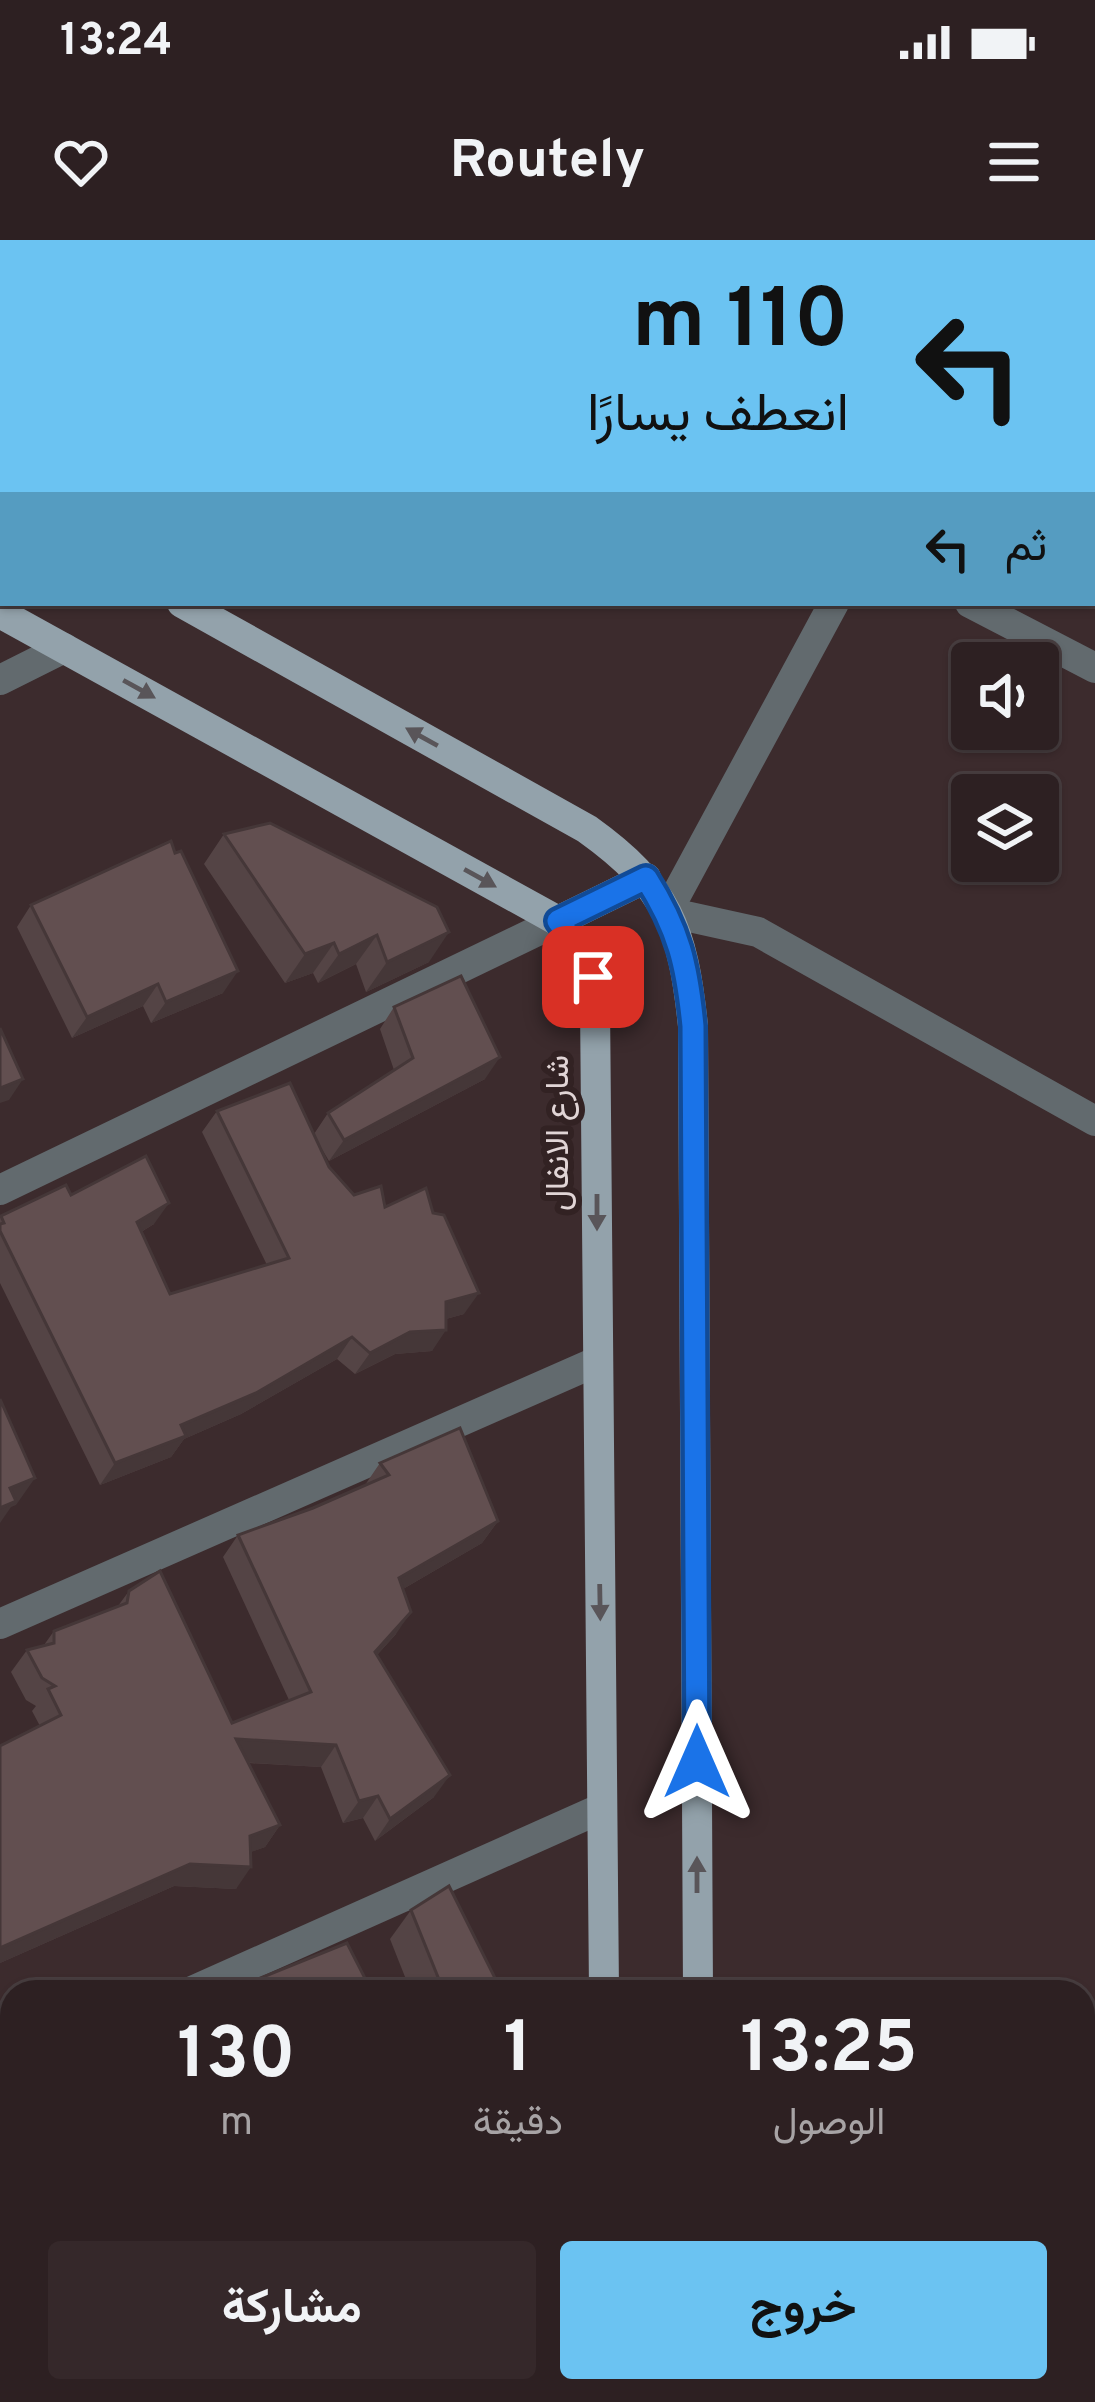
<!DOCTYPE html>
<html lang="ar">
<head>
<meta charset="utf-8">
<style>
	body { margin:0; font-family:Overpass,Vazirmatn,sans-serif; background:#35282a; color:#f1f3f6; direction:rtl; height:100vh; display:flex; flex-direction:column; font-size:45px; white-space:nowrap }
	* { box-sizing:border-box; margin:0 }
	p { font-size:39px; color:#a7a3a5 }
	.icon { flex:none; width:66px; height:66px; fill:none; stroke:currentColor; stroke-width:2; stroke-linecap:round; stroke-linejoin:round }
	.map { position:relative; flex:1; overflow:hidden; direction:ltr }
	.side { position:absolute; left:0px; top:1740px; width:1095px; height:423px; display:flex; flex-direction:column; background:#2d2022; border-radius:36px 36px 0 0; box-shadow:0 3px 9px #0004,0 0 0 3px #483e40; direction:rtl }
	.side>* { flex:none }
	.top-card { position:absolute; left:0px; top:0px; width:1095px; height:366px; box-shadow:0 3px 9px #0004,0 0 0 3px #483e40; direction:rtl; background:#6bc3f2; color:#111; overflow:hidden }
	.buttons { position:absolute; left:951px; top:402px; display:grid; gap:24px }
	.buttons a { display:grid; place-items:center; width:108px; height:108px; border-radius:12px; background:#2d2022; box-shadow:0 3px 9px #0004,0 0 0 3px #483e40; font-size:60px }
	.pin { position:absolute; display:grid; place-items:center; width:102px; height:102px; color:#fff; margin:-51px; border-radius:24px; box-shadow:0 6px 18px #0006 }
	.me { position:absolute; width:132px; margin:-66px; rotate:0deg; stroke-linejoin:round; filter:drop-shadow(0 0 9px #0008) }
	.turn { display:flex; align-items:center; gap:42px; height:252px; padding:0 48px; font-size:54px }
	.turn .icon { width:156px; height:156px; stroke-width:2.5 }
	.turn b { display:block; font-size:84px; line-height:102px }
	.then { display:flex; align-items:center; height:114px; padding:0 48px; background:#0003; gap:24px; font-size:45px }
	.eta { display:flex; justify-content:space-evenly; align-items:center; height:204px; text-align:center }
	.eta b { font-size:72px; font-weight:700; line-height:84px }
	.cta { display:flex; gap:24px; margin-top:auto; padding:24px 48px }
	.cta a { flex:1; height:138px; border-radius:12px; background:#6bc3f2; color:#111; font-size:48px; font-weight:700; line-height:138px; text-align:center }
	.cta a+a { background:#35282a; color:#f1f3f6 }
	.status { display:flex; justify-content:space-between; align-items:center; height:84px; padding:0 60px; background:#2d2022; direction:ltr }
	.status svg { height:33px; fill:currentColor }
	header { display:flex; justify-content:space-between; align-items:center; height:156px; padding:0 48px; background:#2d2022; font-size:54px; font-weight:700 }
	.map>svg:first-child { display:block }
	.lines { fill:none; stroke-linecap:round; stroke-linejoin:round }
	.minor { stroke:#626a6e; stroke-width:30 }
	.major { stroke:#93a2ab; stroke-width:30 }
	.wall { fill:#544445 }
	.shaded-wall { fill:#453738 }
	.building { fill:#624f50; stroke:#453738; stroke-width:3 }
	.oneway { fill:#595559 }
	.route-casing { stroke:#114b97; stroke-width:30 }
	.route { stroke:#1a73e8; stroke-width:21 }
	.labels { text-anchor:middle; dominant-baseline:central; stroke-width:12; stroke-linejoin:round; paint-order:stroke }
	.street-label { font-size:33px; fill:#e1d5d6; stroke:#322223 }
</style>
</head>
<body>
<div class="status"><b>13:24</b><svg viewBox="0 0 49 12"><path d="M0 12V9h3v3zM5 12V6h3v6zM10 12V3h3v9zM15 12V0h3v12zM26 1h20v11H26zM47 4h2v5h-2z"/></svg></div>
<header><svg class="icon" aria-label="menu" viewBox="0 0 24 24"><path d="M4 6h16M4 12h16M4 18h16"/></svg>Routely<svg class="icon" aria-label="heart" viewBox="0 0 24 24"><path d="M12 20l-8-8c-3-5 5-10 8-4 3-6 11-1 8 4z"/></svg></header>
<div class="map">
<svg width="1095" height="2162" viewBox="0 0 1095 2162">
	<rect width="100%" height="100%" fill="#3c2b2d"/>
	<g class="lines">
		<!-- minor -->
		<g class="minor">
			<polyline points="834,363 667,672 758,692 1095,881"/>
			<polyline points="970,363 1095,428"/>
			<polyline points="0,440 64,408"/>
			<polyline points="0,950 558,681"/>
			<polyline points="0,1384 598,1121"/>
			<polyline points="190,1752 602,1568"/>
			<polyline points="0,1836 12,1831"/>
			<polyline points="231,2162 256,2151"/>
		</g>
		<!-- major -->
		<g class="major">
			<polyline points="0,262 3,263"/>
			<path d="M182 363 587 589C668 647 683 689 693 786L698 1752"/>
			<path d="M0 373 558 681C582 710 592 725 595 764L604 1752"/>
			<polyline points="558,681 646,638"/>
			<polyline points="609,2151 609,2162"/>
			<polyline points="703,2151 703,2162"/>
		</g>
	</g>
	<!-- wall -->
	<g class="wall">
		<polygon points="224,594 429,722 366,752 356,724 318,743 313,733 285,743 204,624"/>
		<polygon points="175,613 223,753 151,783 143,766 72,798 17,687 31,665"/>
		<polygon points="394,767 485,839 329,921 317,901 329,927 354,955 385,967 464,1074 446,1079 432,1111 395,1114 355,1134 337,1119 241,1174 184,1199 171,1217 100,1245 0,1043 0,977 71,955 154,984 141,992 170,1054 267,1025 202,892 217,871 314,894 328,873 394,830 380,789"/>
		<polygon points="380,1223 498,1281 482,1303 403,1349 396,1394 377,1415 434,1557 375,1601 363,1578 343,1583 321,1527 249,1523 280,1585 265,1607 250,1612 236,1649 174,1646 0,1723 0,1506 40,1486 32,1471 36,1466 26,1460 11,1432 27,1410 44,1405 54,1391 118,1366 129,1351 232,1483 289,1460 223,1317 238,1295 313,1268 365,1245"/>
		<polygon points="411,1670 502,1752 411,1752 390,1699"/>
		<polygon points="12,1858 12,1926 0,1890 0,1874"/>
		<polygon points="12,1998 12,2120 0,2095 0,2000"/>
		<polygon points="27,2151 58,2151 38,2162 32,2162"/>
		<polygon points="384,2151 486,2151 487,2162 384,2162"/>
	</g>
	<!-- shaded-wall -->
	<g class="shaded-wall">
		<polygon points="449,692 429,722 366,752 387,722"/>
		<polygon points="377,695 356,724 318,743 339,714"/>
		<polygon points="334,703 313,733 285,743 305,714"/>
		<polygon points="238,731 223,753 151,783 166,762"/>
		<polygon points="158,744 143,766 72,798 87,777"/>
		<polygon points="500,817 485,839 329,921 344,900"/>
		<polygon points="23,839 9,860 0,863 0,848"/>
		<polygon points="169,963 154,984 122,1003 137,982"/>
		<polygon points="479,1053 464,1074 431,1083 446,1062"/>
		<polygon points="446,1090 432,1111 395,1114 355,1134 370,1113 410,1092"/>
		<polygon points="352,1097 337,1119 241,1174 184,1199 171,1217 100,1245 115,1223 181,1185"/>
		<polygon points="35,1238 16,1265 11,1267 0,1283 0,1263 10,1248"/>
		<polygon points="498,1281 482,1303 384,1360 399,1338"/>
		<polygon points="411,1372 396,1394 360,1434 375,1412"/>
		<polygon points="236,1499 336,1505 321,1527 221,1521"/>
		<polygon points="450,1535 434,1557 375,1601 390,1579"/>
		<polygon points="378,1556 363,1578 343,1583 359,1561"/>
		<polygon points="280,1585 265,1607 234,1618 250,1596"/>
		<polygon points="190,1624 251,1627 236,1649 174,1646 0,1723 0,1708"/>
		<polygon points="43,2151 58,2151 35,2162"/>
	</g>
	<!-- building -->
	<g class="building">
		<polygon points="270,583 437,667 449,692 387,722 377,695 339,714 334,703 305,714 224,594"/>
		<polygon points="171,601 175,613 181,611 238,731 166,762 158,744 87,777 31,665"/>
		<polygon points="461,736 500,817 344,900 328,873 413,818 394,767"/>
		<polygon points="0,788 23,839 0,848"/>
		<polygon points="290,843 329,927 354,955 381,946 385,967 426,948 433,973 444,975 479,1053 446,1062 446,1090 410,1092 370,1113 352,1097 256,1153 181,1185 186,1196 115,1223 0,991 0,984 4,983 1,976 66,945 71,955 146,916 169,963 137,982 170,1054 289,1018 217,871"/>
		<polygon points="0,1159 35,1238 10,1248 16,1261 0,1268"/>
		<polygon points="460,1188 498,1281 399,1338 411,1372 375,1412 450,1535 390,1579 378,1556 359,1561 336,1505 236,1499 280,1585 250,1596 251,1627 190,1624 0,1708 0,1506 61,1475 48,1449 55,1446 42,1438 27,1410 54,1403 54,1391 127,1363 129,1351 160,1331 232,1483 311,1452 238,1295 313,1268 389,1235 380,1223"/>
		<polygon points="449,1646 502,1752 444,1752 411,1670"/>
		<polygon points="347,1703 372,1752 226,1752 231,1750"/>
		<polygon points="12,1998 12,2068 0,2042 0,2000"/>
		<polygon points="398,2151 486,2151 487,2162 398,2162"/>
	</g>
	<!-- one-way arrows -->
	<defs><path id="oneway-solid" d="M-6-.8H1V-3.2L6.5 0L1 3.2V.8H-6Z" transform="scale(3)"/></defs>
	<g class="oneway">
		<use href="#oneway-solid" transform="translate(139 449) rotate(29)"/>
		<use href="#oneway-solid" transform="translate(422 497) rotate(-151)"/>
		<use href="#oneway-solid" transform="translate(480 638) rotate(29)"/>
		<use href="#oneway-solid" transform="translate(597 972) rotate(90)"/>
		<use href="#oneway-solid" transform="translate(600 1362) rotate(89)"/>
		<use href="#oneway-solid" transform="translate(697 1635) rotate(-90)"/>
	</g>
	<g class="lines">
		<defs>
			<path id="route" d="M593 737 586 718 558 681 646 638C679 690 687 725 693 786L697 1522"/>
		</defs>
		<!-- route casing -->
		<use href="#route" class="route-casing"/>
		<!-- route -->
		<use href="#route" class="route"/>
	</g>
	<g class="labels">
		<!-- street labels -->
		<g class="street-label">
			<text transform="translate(560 893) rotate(-90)">شارع الانفال</text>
		</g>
	</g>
</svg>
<div class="buttons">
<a><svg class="icon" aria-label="sound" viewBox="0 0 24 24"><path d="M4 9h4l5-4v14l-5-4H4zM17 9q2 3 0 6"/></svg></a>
<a><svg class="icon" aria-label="layers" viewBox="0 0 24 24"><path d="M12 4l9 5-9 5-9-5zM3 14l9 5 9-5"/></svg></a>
</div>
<div class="pin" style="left:593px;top:737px;background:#d93025"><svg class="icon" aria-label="arrive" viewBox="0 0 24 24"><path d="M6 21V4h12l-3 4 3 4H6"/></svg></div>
<svg class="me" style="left:697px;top:1522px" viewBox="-20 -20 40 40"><path d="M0-17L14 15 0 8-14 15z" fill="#1a73e8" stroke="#fff" stroke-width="4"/></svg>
<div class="top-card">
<div class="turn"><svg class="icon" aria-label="left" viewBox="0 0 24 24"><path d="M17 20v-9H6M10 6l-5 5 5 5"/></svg><div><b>110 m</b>انعطف يسارًا</div></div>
<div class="then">ثم<svg class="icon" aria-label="left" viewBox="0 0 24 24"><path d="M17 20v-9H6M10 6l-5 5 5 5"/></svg></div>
</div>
<section class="side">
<div class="eta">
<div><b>13:25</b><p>الوصول</p></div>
<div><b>1</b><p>دقيقة</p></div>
<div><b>130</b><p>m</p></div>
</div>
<div class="cta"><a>خروج</a><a>مشاركة</a></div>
</section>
</div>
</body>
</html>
